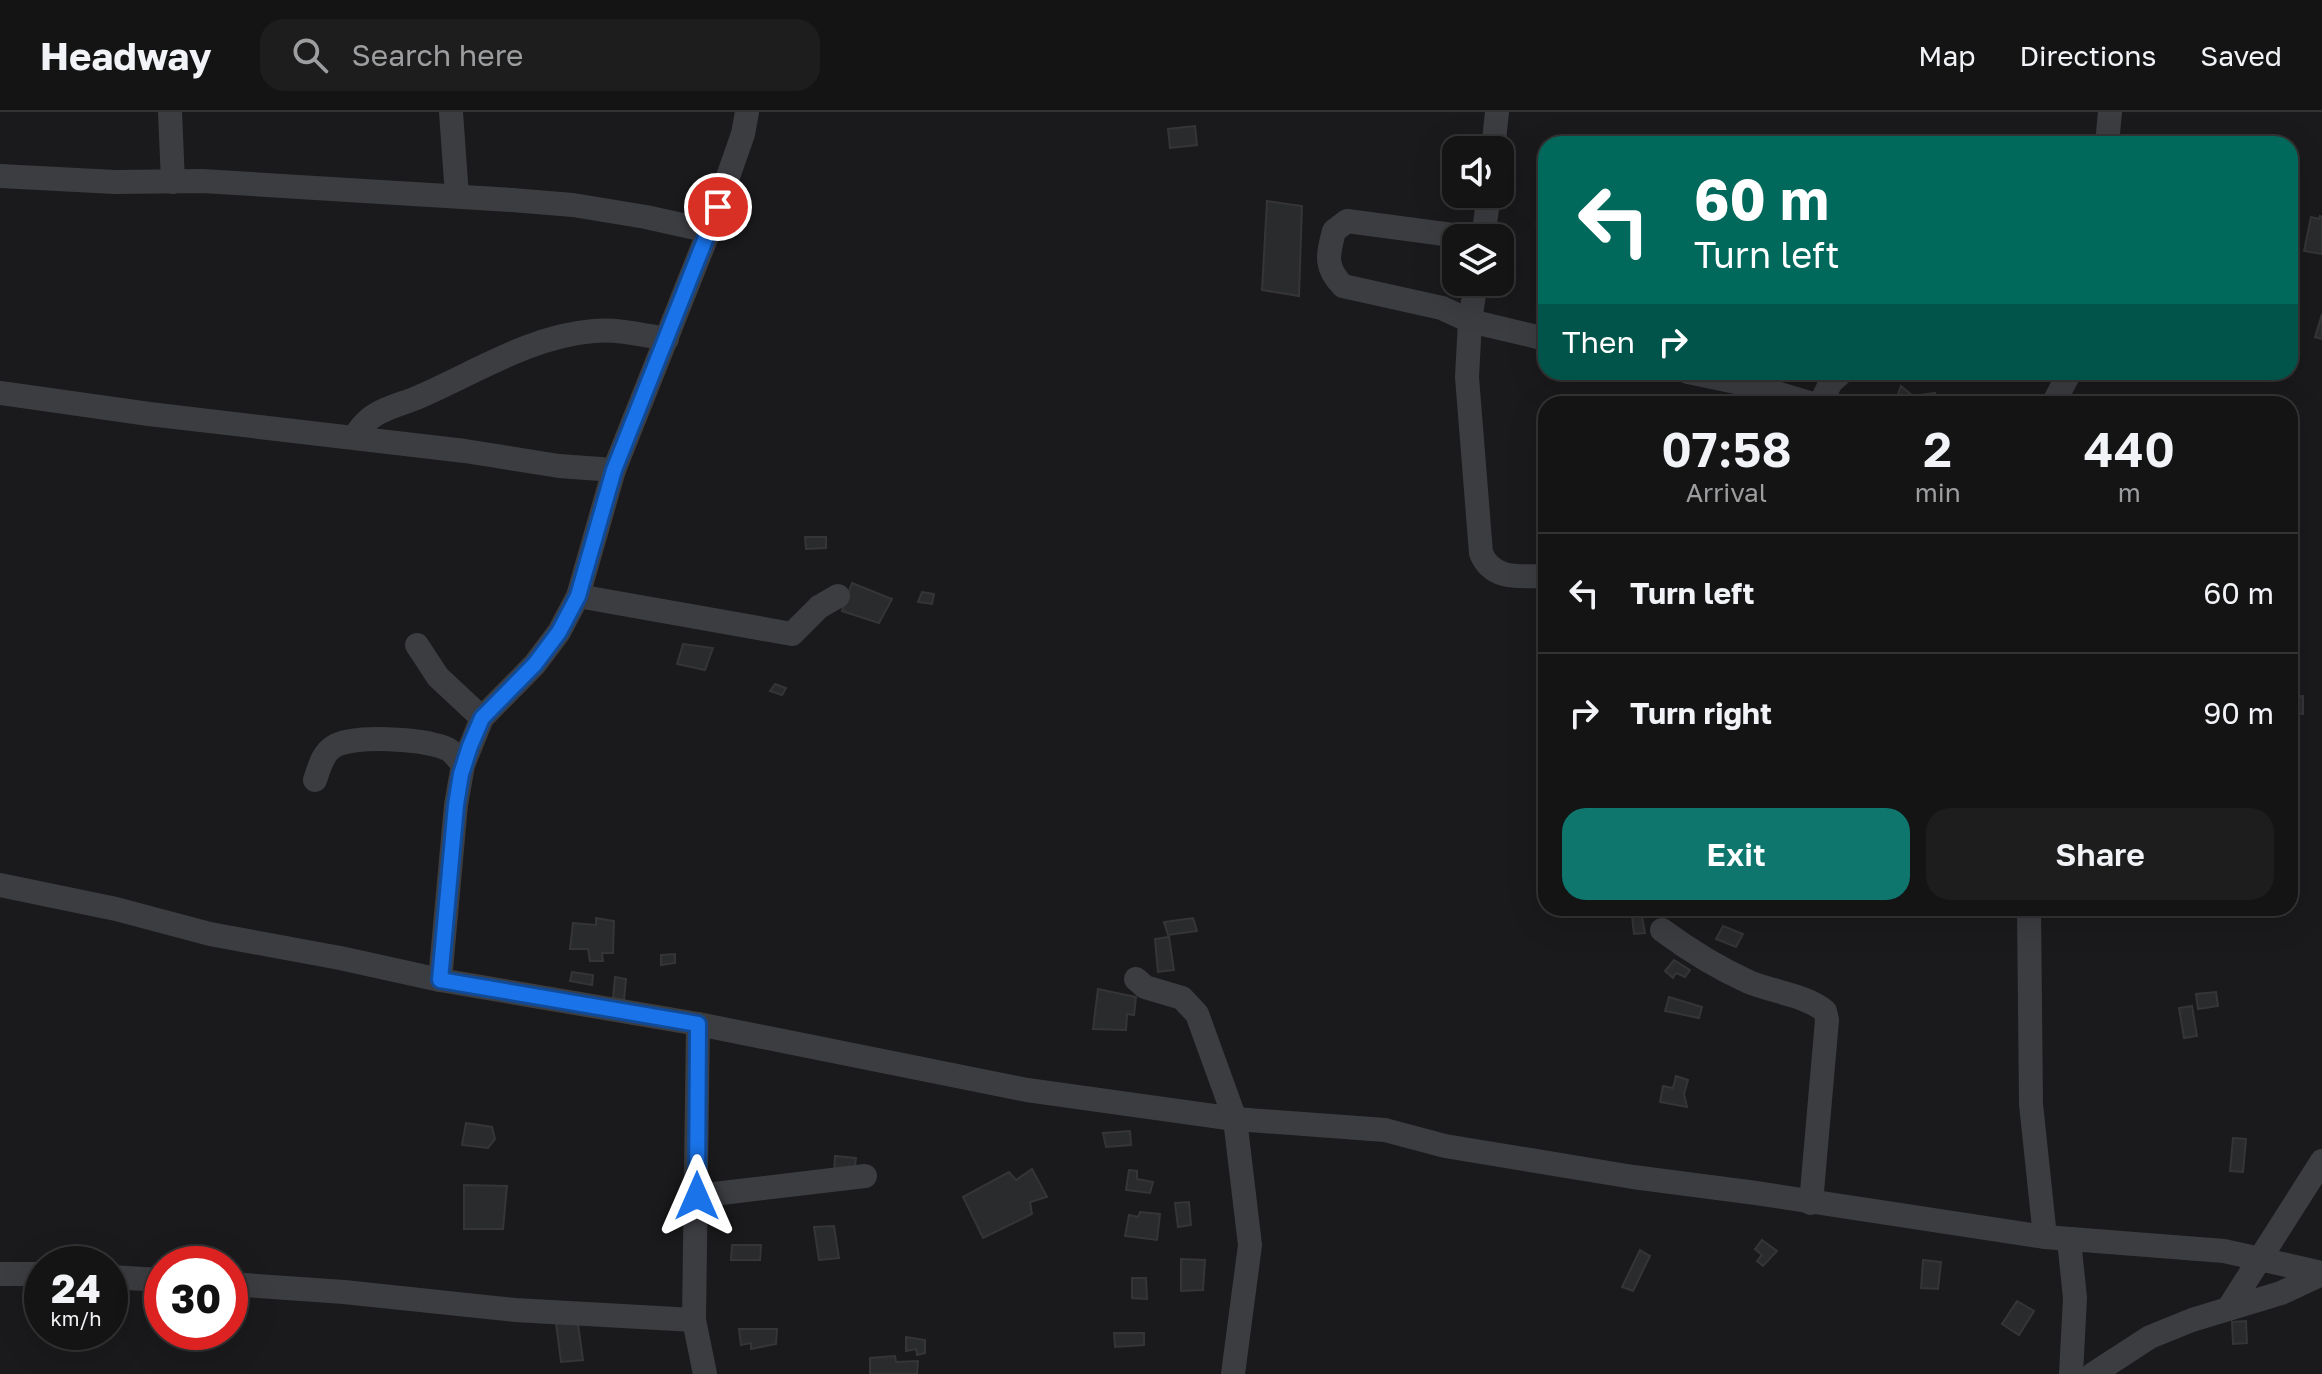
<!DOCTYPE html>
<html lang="en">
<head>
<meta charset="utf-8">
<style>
	body { margin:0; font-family:"Golos Text",sans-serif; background:#1d1d1e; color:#f1f3f6; height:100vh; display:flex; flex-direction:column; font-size:30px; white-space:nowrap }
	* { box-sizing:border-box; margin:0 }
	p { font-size:26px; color:#9d9ea0 }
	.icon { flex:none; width:44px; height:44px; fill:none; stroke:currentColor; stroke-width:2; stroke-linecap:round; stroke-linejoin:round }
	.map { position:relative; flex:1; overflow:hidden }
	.panel { position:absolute; left:1538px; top:284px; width:760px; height:520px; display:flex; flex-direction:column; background:#141415; border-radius:24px; box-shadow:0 8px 32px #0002,0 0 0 2px #333334 }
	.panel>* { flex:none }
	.banner { position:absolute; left:1538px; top:24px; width:760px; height:244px; border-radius:24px; box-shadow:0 8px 32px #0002,0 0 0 2px #333334; background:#00695c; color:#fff; overflow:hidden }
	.tools { position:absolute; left:1442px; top:24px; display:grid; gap:16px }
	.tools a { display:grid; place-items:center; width:72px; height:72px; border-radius:16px; background:#141415; box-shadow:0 8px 32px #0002,0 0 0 2px #333334; font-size:40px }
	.speed { position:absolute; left:24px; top:1134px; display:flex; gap:16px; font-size:40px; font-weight:700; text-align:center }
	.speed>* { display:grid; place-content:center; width:104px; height:104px; border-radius:50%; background:#141415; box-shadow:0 8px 32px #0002,0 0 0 2px #333334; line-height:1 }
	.speed small { font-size:20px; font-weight:400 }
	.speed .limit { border:12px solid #d22; background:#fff; color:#111 }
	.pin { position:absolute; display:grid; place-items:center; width:68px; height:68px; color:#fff; margin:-34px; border:4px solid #fff; border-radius:50%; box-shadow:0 2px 8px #0007 }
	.me { position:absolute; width:88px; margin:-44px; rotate:0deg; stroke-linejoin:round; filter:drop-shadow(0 0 6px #0008) }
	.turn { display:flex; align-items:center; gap:28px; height:168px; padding:0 24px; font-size:36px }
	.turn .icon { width:104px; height:104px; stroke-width:2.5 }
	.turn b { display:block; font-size:56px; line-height:68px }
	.then { display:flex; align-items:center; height:76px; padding:0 24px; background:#0003; gap:16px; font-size:30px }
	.eta { display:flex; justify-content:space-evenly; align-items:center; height:136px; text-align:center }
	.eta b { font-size:48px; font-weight:600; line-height:56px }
	.button { display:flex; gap:16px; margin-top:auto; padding:16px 24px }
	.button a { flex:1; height:92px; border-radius:24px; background:#0f766e; color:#fff; font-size:32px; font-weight:600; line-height:92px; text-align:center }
	.button a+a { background:#1d1d1e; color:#f1f3f6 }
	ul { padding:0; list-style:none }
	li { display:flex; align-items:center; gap:24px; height:120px; padding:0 24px; border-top:2px solid #333334 }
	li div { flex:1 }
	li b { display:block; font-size:30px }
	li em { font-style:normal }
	header { display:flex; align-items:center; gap:48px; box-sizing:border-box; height:112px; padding:0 40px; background:#141415; border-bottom:2px solid #333334 }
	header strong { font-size:38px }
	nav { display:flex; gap:44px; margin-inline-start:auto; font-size:28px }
	.search { width:560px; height:72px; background:#1d1d1e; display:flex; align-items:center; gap:20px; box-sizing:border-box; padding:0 28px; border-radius:24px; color:#9d9ea0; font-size:30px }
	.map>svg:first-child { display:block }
	.building { fill:#2a2b2d; stroke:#353538; stroke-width:2 }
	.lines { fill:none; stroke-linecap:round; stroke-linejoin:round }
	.minor { stroke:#3c3d41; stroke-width:24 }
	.route-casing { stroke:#114b97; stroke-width:20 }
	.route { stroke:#1a73e8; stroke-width:14 }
</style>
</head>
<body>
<header>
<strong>Headway</strong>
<div class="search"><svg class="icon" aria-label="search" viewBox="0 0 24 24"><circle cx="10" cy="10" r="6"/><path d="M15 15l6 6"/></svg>Search here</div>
<nav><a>Map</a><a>Directions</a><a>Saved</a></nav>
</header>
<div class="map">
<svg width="2322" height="1262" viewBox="0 0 2322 1262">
	<rect width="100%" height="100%" fill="#1a1a1c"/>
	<!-- building -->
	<g class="building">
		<polygon points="1195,14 1197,33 1170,36 1168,17"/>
		<polygon points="1267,89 1302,94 1299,184 1262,178"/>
		<polygon points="2320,104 2322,105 2322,142 2304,139 2311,105 2319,107"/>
		<polygon points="2322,202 2322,227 2315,225"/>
		<polygon points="1901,274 1913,284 1935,281 1936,292 1879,292 1878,283 1897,285"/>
		<polygon points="805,425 826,425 826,436 806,437"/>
		<polygon points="852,471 892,487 879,511 842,499"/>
		<polygon points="922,480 934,482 932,492 918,490"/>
		<polygon points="683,532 713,536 705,558 677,552"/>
		<polygon points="775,572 786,576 782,583 770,579"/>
		<polygon points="2303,584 2303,602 2290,600 2290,585"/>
		<polygon points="1632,804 1642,805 1645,821 1634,822"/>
		<polygon points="596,806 614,809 613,841 602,841 603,849 590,849 588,837 570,837 573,811 596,813"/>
		<polygon points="1193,806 1197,819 1168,823 1164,810"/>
		<polygon points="1723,814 1743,822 1736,835 1716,827"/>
		<polygon points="1169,825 1174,858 1158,860 1155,827"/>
		<polygon points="675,842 675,851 661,853 661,843"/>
		<polygon points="1674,848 1690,858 1685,865 1676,861 1673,866 1665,859"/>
		<polygon points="572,860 593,863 592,873 570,869"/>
		<polygon points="615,865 626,867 624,888 613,886"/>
		<polygon points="1098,877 1136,885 1134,903 1127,902 1126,918 1093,917"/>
		<polygon points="2216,880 2218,894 2198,897 2196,882"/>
		<polygon points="1669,885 1702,895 1699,906 1665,899"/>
		<polygon points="2192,894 2197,924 2184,926 2179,896"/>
		<polygon points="1676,964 1688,968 1684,982 1687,995 1660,990 1663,974 1673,976"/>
		<polygon points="466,1011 492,1015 495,1027 488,1036 462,1033"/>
		<polygon points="1130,1019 1131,1033 1106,1035 1103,1021"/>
		<polygon points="2233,1026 2246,1027 2243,1060 2230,1059"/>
		<polygon points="835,1044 856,1046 854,1061 834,1060"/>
		<polygon points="1032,1057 1047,1085 1030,1090 1032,1102 983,1126 963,1085 1009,1060 1016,1068"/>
		<polygon points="1129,1058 1137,1059 1137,1067 1153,1070 1150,1081 1126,1078"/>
		<polygon points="464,1073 507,1074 503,1117 464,1117"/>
		<polygon points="1189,1090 1191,1113 1178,1115 1175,1091"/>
		<polygon points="1140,1100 1160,1102 1157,1128 1125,1124 1129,1103 1138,1105"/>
		<polygon points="834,1114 839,1146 819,1148 814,1115"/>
		<polygon points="1762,1128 1777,1139 1763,1154 1757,1149 1762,1143 1755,1137"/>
		<polygon points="732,1133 761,1133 760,1148 731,1148"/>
		<polygon points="1640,1138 1650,1144 1633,1179 1622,1175"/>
		<polygon points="1181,1147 1205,1148 1203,1178 1181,1179"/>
		<polygon points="1923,1148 1941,1150 1938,1177 1921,1176"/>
		<polygon points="1132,1166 1146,1166 1147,1187 1132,1186"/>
		<polygon points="2017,1189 2034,1199 2019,1223 2002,1212"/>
		<polygon points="2246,1209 2247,1231 2233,1232 2232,1210"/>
		<polygon points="556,1211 578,1212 583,1248 561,1250"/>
		<polygon points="739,1217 777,1217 776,1232 751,1237 751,1231 741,1233"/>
		<polygon points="1114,1221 1144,1221 1144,1233 1115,1235"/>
		<polygon points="906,1225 925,1228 925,1241 917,1243 916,1237 906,1239"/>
		<polygon points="895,1244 896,1250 918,1249 917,1262 870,1262 870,1246"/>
	</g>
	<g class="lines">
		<!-- minor -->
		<g class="minor">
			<polyline points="170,0 173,70"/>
			<polyline points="451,0 457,84"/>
			<polyline points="2107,32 2110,0"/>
			<polyline points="1493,38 1497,0"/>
			<polyline points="0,64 115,70 202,69 512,88 573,93 646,105 709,119"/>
			<path d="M1475 126 1347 109 1334 119C1328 143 1324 155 1343 174L1442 196 1470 209 1546 227"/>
			<polyline points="1483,126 1489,82"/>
			<path d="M1476 170 1470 209 1467 265 1481 441C1492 469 1521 464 1546 464"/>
			<polyline points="1688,260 1750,273 1813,292"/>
			<polyline points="0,281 149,302 465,339 559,354 614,358"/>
			<polyline points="1820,292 1831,270 1842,260"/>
			<polyline points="2053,292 2070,260"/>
			<path d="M354 325C360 317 366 308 375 303 389 294 406 291 421 284 476 260 531 224 594 219 619 217 643 223 667 227"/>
			<polyline points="578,484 792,522 819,495 838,484"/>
			<polyline points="417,533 438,565 482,606"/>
			<path d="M315 668C319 657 322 642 333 635 353 622 422 627 445 636 452 638 458 647 463 653"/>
			<polyline points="0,773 116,797 210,822 340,846 440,868 698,912 1027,978 1235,1007 1385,1018 1445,1034 1633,1065 1756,1081 2045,1125 2224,1139 2322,1161"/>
			<polyline points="2029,796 2031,992 2045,1125"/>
			<path d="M1662 818C1689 838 1718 856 1749 870 1773 880 1805 883 1825 899L1827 908 1811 1091"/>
			<polyline points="1136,867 1145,875 1182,886 1197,902 1235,1007 1250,1133 1233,1262"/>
			<polyline points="440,868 456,693 463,653 482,606 535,552 559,520 578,484 614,358 709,119 743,22 747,0"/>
			<polyline points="698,912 694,1208 705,1262"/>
			<polyline points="697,1084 865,1064"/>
			<polyline points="2069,1128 2075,1186 2071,1262"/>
			<polyline points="0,1162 42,1162"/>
			<polyline points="110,1165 162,1168"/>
			<polyline points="230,1172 344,1180 515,1198 694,1208"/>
			<polyline points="2228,1197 2322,1049"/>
			<polyline points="2093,1262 2150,1225 2192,1208 2281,1181 2322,1162"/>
		</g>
	</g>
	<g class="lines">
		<defs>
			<polyline id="route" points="697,1084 698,912 440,868 456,693 461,662 470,634 482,606 535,552 559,520 578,484 614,358 718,95"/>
		</defs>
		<!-- route casing -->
		<use href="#route" class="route-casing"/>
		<!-- route -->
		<use href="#route" class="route"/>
	</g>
</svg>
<div class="tools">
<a><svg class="icon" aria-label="sound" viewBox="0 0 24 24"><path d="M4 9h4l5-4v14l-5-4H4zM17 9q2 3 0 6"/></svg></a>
<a><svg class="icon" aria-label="layers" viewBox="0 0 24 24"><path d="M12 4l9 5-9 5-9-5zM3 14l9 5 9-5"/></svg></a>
</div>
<div class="speed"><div>24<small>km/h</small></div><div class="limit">30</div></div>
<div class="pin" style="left:718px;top:95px;background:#d93025"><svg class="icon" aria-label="arrive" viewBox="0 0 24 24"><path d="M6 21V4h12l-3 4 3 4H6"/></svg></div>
<svg class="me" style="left:697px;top:1084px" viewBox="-20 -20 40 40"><path d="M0-17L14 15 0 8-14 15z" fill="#1a73e8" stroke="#fff" stroke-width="4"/></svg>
<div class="banner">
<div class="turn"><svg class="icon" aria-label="left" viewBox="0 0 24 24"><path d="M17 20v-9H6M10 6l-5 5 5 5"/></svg><div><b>60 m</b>Turn left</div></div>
<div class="then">Then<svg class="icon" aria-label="right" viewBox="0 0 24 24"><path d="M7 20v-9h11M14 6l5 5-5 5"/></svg></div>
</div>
<section class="panel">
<div class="eta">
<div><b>07:58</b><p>Arrival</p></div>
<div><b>2</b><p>min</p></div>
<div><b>440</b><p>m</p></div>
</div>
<ul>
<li><svg class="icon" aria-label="left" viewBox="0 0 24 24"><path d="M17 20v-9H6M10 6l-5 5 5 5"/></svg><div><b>Turn left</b></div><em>60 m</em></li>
<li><svg class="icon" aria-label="right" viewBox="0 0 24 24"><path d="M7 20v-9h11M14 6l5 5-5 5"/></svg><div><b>Turn right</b></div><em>90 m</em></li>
</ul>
<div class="button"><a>Exit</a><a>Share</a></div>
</section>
</div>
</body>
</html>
